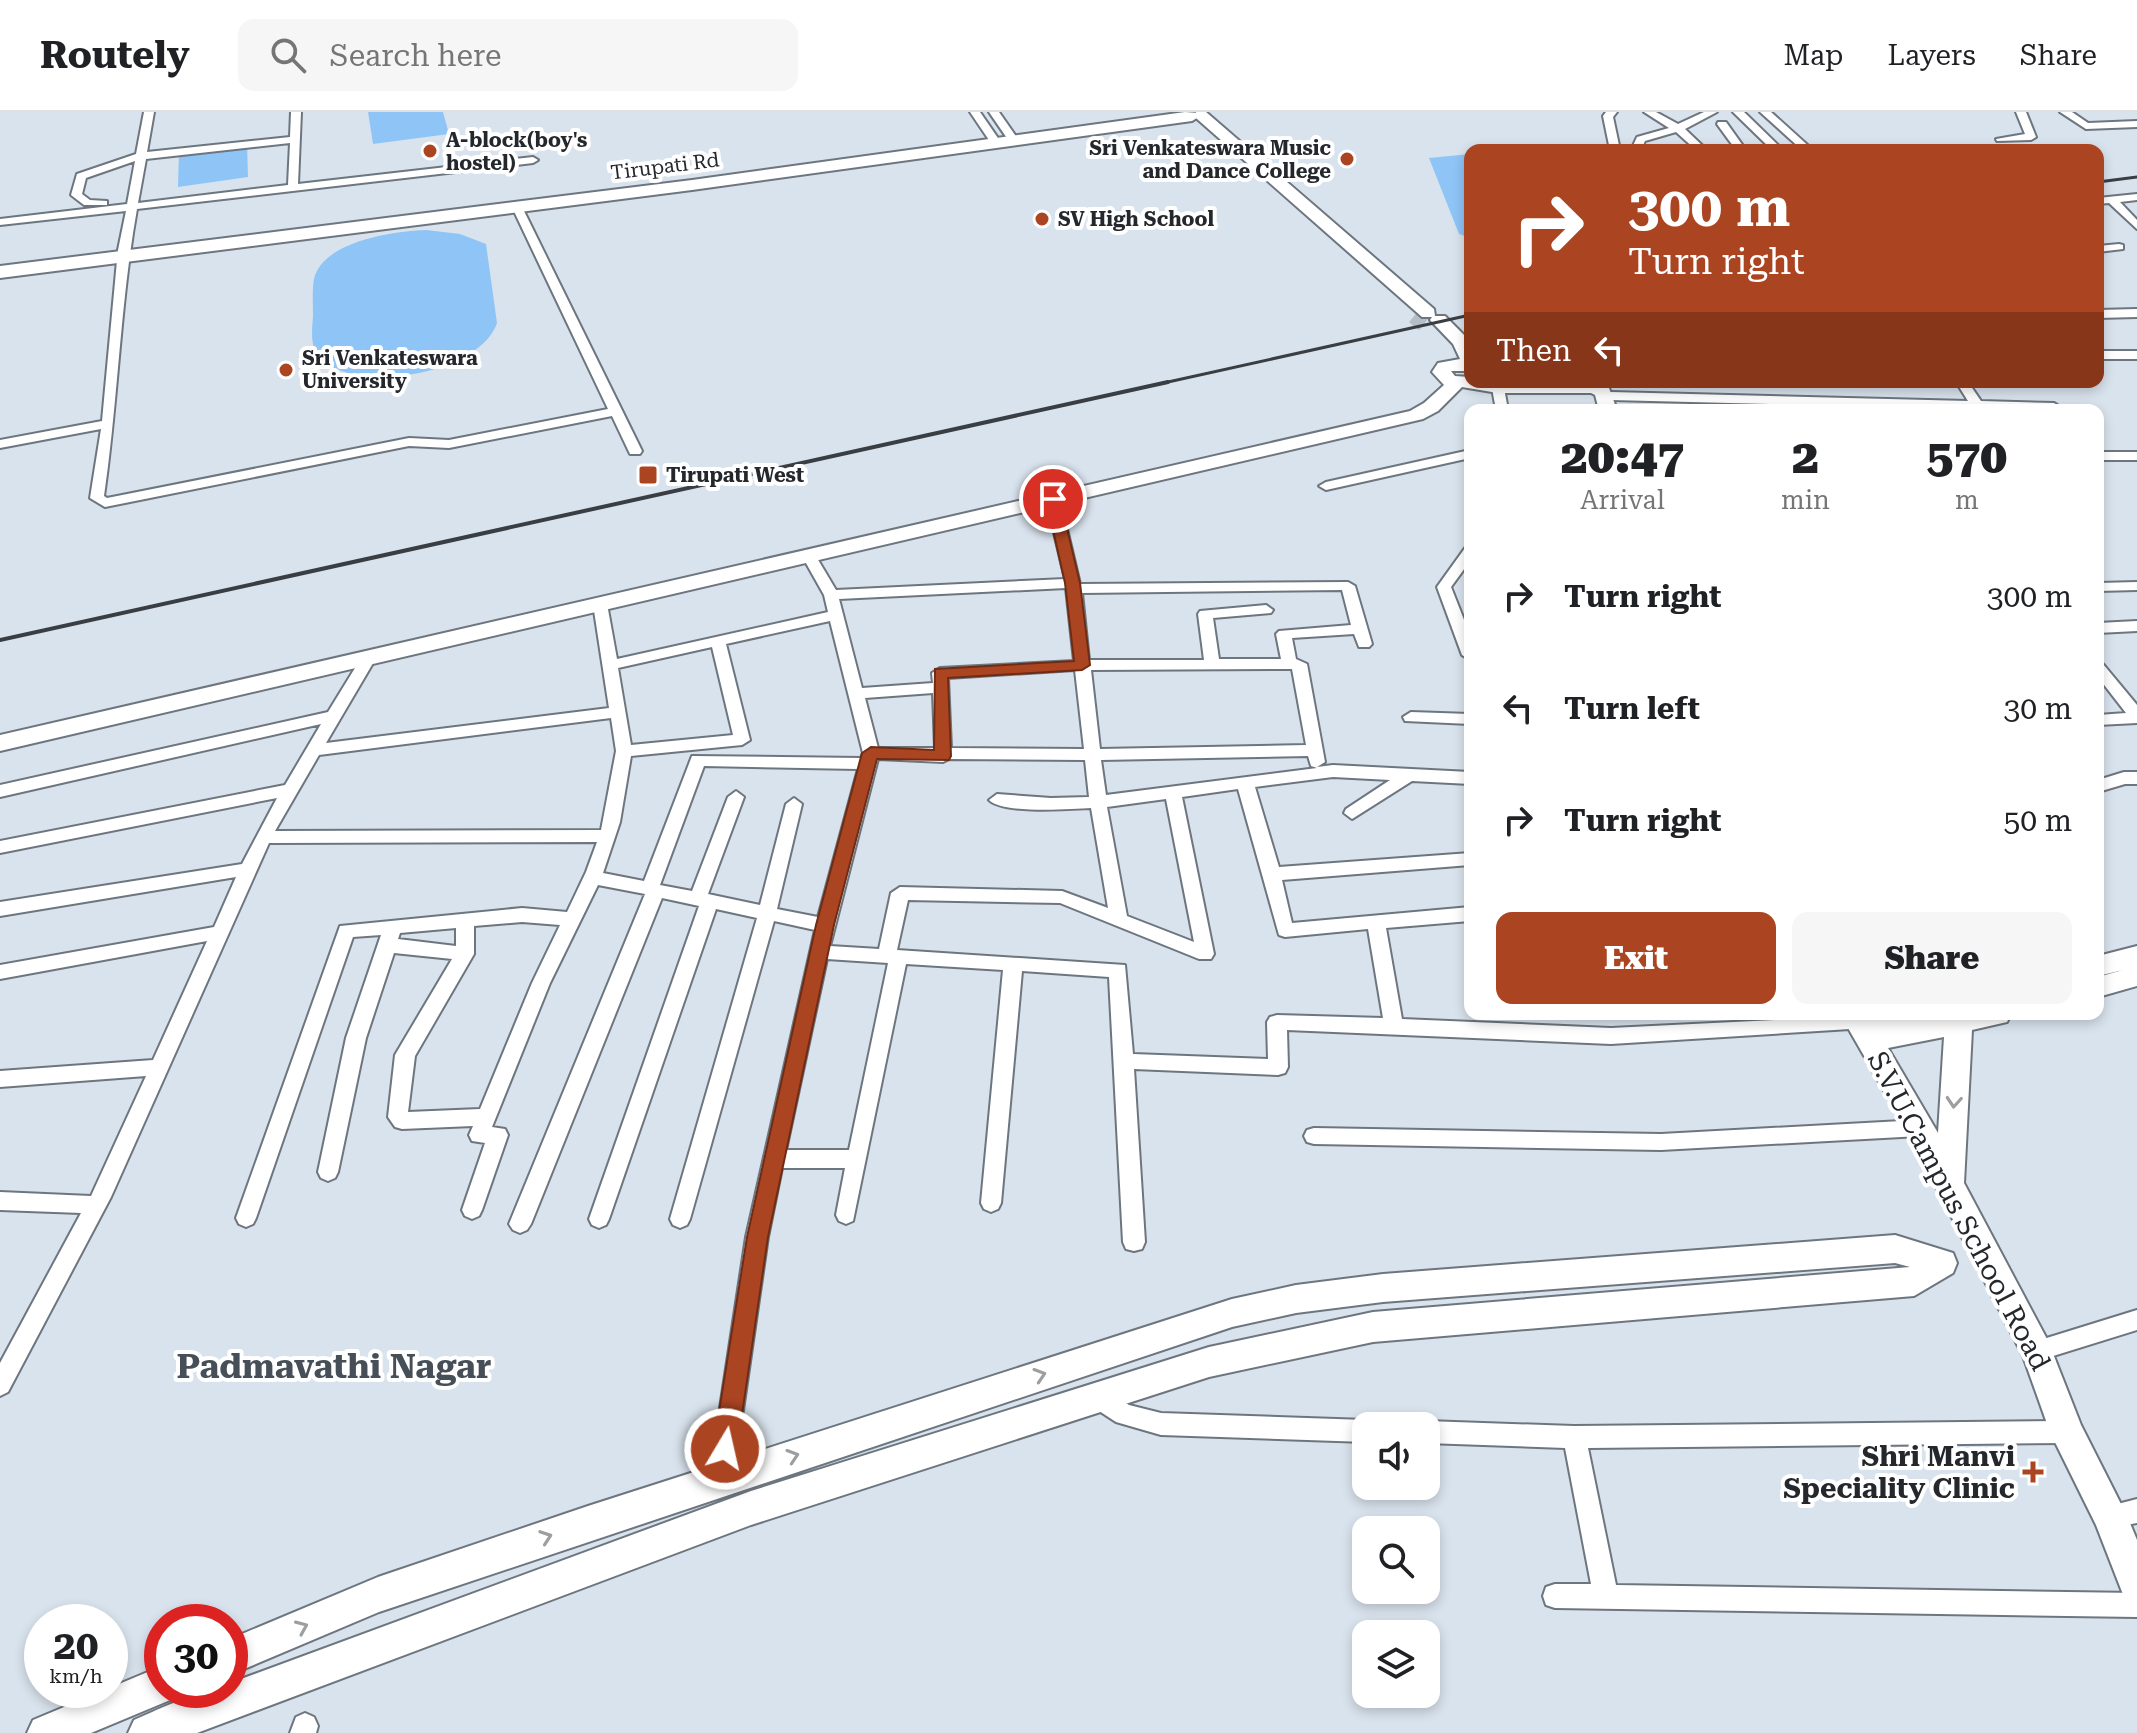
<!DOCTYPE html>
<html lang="en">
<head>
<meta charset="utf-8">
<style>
	body { margin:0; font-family:"Roboto Serif",serif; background:#f6f6f6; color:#202124; height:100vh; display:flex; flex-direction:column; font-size:30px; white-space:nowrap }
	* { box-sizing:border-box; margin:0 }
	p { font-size:26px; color:#757577 }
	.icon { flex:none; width:44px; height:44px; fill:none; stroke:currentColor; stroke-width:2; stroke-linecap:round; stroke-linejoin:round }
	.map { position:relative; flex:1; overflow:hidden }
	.panel { position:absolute; left:1464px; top:292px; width:640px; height:616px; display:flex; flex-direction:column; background:#fff; border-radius:16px; box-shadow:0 4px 12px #0003 }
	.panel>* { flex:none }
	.guide { position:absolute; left:1464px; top:32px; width:640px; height:244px; border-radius:16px; box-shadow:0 4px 12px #0003; background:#ab4421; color:#fff; overflow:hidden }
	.tools { position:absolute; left:1352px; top:1300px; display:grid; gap:16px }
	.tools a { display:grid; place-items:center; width:88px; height:88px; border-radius:16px; background:#fff; box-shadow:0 4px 12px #0003; font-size:40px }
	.speed { position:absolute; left:24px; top:1492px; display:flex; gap:16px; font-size:40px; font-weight:700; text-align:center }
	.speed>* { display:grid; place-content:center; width:104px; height:104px; border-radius:50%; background:#fff; box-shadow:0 4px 12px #0003; line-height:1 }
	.speed small { font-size:20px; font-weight:400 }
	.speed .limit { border:12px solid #d22; background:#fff; color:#111 }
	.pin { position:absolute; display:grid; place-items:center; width:68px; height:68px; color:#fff; margin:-34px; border:4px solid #fff; border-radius:50%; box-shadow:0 2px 8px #0007 }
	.me { position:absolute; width:88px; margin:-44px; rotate:9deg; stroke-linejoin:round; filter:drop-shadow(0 0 6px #0008) }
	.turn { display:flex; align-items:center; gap:28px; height:168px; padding:0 32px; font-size:36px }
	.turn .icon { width:104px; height:104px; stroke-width:2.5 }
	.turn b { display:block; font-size:56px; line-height:68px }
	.then { display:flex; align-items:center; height:76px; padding:0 32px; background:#0003; gap:16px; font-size:30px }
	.eta { display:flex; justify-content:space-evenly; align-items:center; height:136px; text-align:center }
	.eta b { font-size:48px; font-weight:800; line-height:56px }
	.button { display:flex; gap:16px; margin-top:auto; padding:16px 32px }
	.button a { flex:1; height:92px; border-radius:16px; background:#ab4421; color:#fff; font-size:32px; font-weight:800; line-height:92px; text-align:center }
	.button a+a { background:#f6f6f6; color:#202124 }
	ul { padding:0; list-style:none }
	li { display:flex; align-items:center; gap:24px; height:112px; padding:0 32px }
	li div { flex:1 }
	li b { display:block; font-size:30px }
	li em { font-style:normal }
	header { display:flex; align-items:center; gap:48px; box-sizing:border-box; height:112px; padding:0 40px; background:#fff; border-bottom:2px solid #e0e0e0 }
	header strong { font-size:38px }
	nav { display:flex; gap:44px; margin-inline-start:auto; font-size:28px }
	.search { width:560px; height:72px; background:#f6f6f6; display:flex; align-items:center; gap:20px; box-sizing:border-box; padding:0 28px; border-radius:16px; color:#757577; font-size:30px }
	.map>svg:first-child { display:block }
	.green { fill:#8fc4f7 }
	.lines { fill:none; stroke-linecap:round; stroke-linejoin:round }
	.secondary-tunnel { stroke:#b5bec6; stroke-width:16; stroke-dasharray:16 8; stroke-linecap:butt }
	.street-casing { stroke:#6d767f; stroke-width:4 }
	.secondary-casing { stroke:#6d767f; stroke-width:4 }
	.primary-casing { stroke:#6d767f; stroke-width:4 }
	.street { fill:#fff; fill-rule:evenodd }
	.secondary { fill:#fff; fill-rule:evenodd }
	.primary { fill:#fff; fill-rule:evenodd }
	.rail-far1 { stroke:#3a3e43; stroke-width:3 }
	.rail { stroke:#3a3e43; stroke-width:4 }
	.oneway { stroke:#9c9ea0 }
	.route { fill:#ab4421; stroke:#6f2c15; stroke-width:2 }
	.poi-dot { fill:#ab4421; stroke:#fff; stroke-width:3 }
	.labels { text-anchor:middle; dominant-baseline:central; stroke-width:8; stroke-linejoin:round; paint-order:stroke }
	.far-poi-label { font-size:20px; font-weight:bold; fill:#24282c; stroke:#fff; text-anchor:start }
	.far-street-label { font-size:20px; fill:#24282c; stroke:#fff }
	.near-street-label { font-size:28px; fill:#24282c; stroke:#fff }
	.near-poi-label { font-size:28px; font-weight:bold; fill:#24282c; stroke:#fff; text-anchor:end }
	.near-quarter-label { font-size:34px; font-weight:bold; fill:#464f57; stroke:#fff }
</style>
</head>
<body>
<header>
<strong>Routely</strong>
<div class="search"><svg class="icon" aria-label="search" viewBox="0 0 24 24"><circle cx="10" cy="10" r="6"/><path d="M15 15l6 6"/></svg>Search here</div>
<nav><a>Map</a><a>Layers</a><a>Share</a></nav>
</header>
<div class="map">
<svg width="2137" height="1621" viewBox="0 0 2137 1621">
	<rect width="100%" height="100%" fill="#d9e3ed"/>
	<!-- green -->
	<g class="green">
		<polygon points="368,0 443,0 449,22 373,32"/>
		<polygon points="247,30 248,65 178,75 179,39"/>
		<polygon points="1470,42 1470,126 1459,122 1429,46"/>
		<path d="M426 118 460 122 486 132 497 211C480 261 362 282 323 249 309 237 312 220 313 204 313 192 312 178 314 167 323 129 394 119 426 118Z"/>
	</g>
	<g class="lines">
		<!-- secondary-tunnel -->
		<polyline class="secondary-tunnel" points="1414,204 1424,212"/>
		<defs>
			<g id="street">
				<path d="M144 0H154L147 40 290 25 291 0H301L298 72 533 45 538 48 533 51 137 97C120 192 118 289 104 384L107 386 409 326 449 328 608 297 512 95 517 92 522 95 642 339 640 342H630L612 304 449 336 409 334 105 395 90 386 101 317 0 336V328L102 309 118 138 126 99 0 113V107L127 92 135 49 86 66 82 82 90 88 107 89V93H84L71 83 77 62 136 42ZM290 31 288 73 138 91 146 47Z"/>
				<polygon points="970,0 980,0 1002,32 1001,34 993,34"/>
				<polygon points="989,0 999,0 1020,30 1019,32 1011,32"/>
				<polygon points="1606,0 1617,0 1613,5 1620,38 1610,38 1603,4"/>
				<polygon points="1644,0 1656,0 1678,12 1704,0 1717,0 1685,17 1707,38 1696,38 1676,20 1645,29 1641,38 1631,38 1637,25 1669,16"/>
				<polygon points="1733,0 1744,0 1783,38 1772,38"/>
				<polygon points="1760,0 1771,0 1813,38 1802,38"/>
				<polygon points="2016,0 2026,0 2036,25 2031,28 1997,29 1996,27 2025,22"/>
				<polygon points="2060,0 2072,0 2088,11 2137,9 2137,15 2086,17"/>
				<polygon points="1718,10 1726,10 1746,38 1736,38 1717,12"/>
				<polygon points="2137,82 2137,88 2120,90 2137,108 2137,117 2109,91 2098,92 2098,86"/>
				<polygon points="2119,132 2123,133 2123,137 2098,140 2098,134"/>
				<polygon points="2137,197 2137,205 2098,206 2098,198"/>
				<rect x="2098" y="239" width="39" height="8"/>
				<polygon points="1956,270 1968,270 1981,289 2054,291 2060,295 2057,298 2020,298 1611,288 1605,284 1611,280 1968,289"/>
				<polygon points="1498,272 1504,276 1508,298 1496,298 1492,276"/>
				<polygon points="1470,338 1470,346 1326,378 1319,374 1326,370"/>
				<rect x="2098" y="340" width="39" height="8"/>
				<path d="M1053 383 1060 387 1080 472 1348 470 1355 474 1372 532 1369 535H1359L1354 522 1292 526 1296 547 1307 552 1325 650 1317 655 1333 653 1470 660V672L1412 669 1352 707 1344 701 1346 697 1390 668 1333 665 1255 675 1279 755 1470 741V753L1282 768 1292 811 1470 795V809L1386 816 1402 907 1611 916 1859 904 1866 906 1869 911 1866 916 1611 932 1287 918 1288 955 1285 961 1278 963 1134 957 1145 1130 1142 1137 1134 1139 1126 1137 1123 1130 1109 865 1022 859 1001 1091 998 1097 991 1100 984 1097 981 1091 1003 858 906 852 853 1109 846 1112 839 1109 836 1103 845 1056H782L768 1125 733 1368 729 1376 721 1380 713 1376 709 1368 746 1125 815 818 774 809 690 1107 687 1113 680 1116 673 1113 670 1107 757 806 716 797 609 1107 606 1113 599 1116 592 1113 589 1107 699 794 662 786 531 1112 527 1118 520 1121 513 1118 509 1112 645 782 598 773 550 871 492 1015 505 1017 508 1023 482 1098 479 1104 472 1107 465 1104 462 1098 485 1031 472 1029 469 1023 473 1014 402 1017 395 1015 388 1005 395 943 452 847 394 841 366 926 338 1060 335 1066 328 1069 321 1066 318 1060 346 926 381 823 353 825 256 1106 253 1112 246 1115 239 1112 236 1106 340 814 522 796 567 800 586 760 597 730 269 731 111 1085 8 1280 0 1284V1251L81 1101 0 1098V1080L91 1084 146 964 0 975V959L153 948 207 829 0 867V853L214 815 236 765 0 804V790L242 752 277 686 0 741V729L285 673 321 612 0 685V673L328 600 363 543 368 541 376 546 326 631 609 596 593 492 595 489 600 487 607 492 617 547 828 500 824 483 802 444 809 440 814 441 836 478 1065 467 1046 387ZM1066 476 1074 549 940 556 932 561 933 571 862 576 839 487ZM1342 478 1351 513 1279 519 1276 522 1281 547H1219L1213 506 1271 501 1273 498 1266 493 1200 499 1198 502 1204 548H1089L1082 481ZM830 509 863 641 861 646 692 644 644 769 603 761 620 710 631 644 742 633 750 628 726 532ZM712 535 733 623 631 633 618 556ZM1292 557 1306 633 1100 637 1091 558ZM1075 558 1084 637 951 636 948 566ZM933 581 935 636H878L865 586ZM611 606 616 639 601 718 275 719 319 643ZM1308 644 1311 654 1317 656 1106 683 1101 648ZM878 647 943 650 949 647 1085 648 1089 685 1051 686 997 682 989 688C1002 702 1070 697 1091 696L1108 796 1062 779 900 775 891 781 879 837 830 834ZM704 654 858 657 818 805 777 797 802 692 794 686 786 692 760 793 708 782 744 685 736 679 728 685 692 779 660 773ZM1238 677 1279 823 1285 825 1368 817 1383 906 1277 903 1270 905 1267 910 1268 947 1133 942 1125 853 897 838 908 788 1060 791 1199 847H1211L1214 842 1182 685ZM1166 687 1194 830 1127 804 1107 695ZM522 810 560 813 532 871 480 997 408 1000 415 944 474 842V814ZM456 816V834L398 827 400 821ZM827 847 888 851 849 1038H786Z"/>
				<polygon points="1470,435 1470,449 1451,475 1470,523 1470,548 1462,543 1437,475 1465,436"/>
				<polygon points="2137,470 2137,478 2098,479 2098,471"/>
				<polygon points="2137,509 2137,519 2098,521 2098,511"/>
				<polygon points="2098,550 2103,552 2137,593 2137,611 2098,613 2098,603 2126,601 2098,565"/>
				<polygon points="1411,600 1470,602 1470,612 1405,609 1403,605"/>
				<polygon points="2124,660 2137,660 2137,672 2125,672 2098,680 2098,668"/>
				<polygon points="1920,1008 1927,1010 1930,1016 1927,1022 1920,1024 1661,1038 1314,1032 1307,1030 1304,1024 1307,1018 1314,1016 1661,1022"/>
				<polygon points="2137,1198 2137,1218 2037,1249 2029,1246 2026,1239 2029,1232 2037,1229"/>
				<polygon points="1098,1274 1129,1293 1161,1301 1366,1308 1375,1314 1366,1314 1366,1330 1161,1323 1116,1310 1090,1293 1087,1285 1090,1277"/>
				<polygon points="1426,1309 1574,1314 2067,1309 2075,1312 2079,1320 2075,1328 2067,1331 1588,1336 1616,1473 2137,1481 2137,1505 1555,1496 1546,1493 1543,1484 1546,1475 1555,1472 1591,1472 1565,1336 1426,1331 1426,1314 1417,1314"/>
				<polygon points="2137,1387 2137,1411 2110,1416 2102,1412 2098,1404 2102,1396"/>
				<polygon points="305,1601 314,1605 318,1614 316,1621 290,1621 296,1605"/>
			</g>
			<g id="secondary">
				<polygon points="1196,0 1206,0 1434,197 1435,204 1445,204 1467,226 1470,230 1470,259 1451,259 1455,264 1470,265 1470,270 1594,271 1609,276 1617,298 1599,298 1595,283 1591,281 1498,281 1462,275 1438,299 1423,307 0,639 0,623 1410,299 1424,291 1444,273 1432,260 1438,251 1460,247 1453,232 1430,208 1432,205 1422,205 1196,6"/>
				<polygon points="2137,834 2137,874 2098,885 2098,865 2123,858 2098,864 2098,844"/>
				<path d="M1840 902H1925L1921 908 1949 902H2011L2007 910 1972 918 1964 1071 2048 1229 2081 1313 2127 1404 2137 1428V1490L2124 1485 2096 1413 2050 1320 2023 1244 1910 1024ZM1944 925 1938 1021 1888 936Z"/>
				<path d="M1895 1123 1953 1141 1957 1151 1953 1161 1914 1184 1373 1230 1209 1265 751 1413 197 1621H128L134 1608C164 1595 197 1578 230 1578V1571L751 1379 1209 1235 1373 1200 1910 1155 1895 1151 1383 1190 1296 1201 1232 1215 379 1500 230 1563V1527L378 1465 588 1394 1232 1187 1296 1173 1383 1162Z"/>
				<polygon points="162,1554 162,1578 178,1578 175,1586 91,1621 27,1621 33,1608"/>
			</g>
			<polygon id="primary" points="1185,0 1198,1 1200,4 1192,9 692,78 0,166 0,154 692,68"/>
		</defs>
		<!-- street casing -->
		<use href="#street" class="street-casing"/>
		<!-- secondary casing -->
		<use href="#secondary" class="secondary-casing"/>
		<!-- primary casing -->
		<use href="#primary" class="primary-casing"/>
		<!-- street -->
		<use href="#street" class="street"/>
		<!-- secondary -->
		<use href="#secondary" class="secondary"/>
		<!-- primary -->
		<use href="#primary" class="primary"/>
		<!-- rail-far1 -->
		<g class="rail-far1">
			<polyline points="2098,70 2137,65"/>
			<polyline points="1159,272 1470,203"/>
		</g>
		<!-- rail -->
		<polyline class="rail" points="0,528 1168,270"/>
	</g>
	<!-- one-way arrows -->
	<defs><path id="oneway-chevron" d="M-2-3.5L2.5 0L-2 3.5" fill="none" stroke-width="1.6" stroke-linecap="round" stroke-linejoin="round" transform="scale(2)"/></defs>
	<g class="oneway">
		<use href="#oneway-chevron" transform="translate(1954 990) rotate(94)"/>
		<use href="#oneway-chevron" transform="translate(1040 1263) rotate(-18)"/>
		<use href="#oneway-chevron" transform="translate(793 1344) rotate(-18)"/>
		<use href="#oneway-chevron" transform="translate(546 1425) rotate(-19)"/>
		<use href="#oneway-chevron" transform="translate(302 1515) rotate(-23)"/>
	</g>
	<!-- route -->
	<polygon class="route" points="1053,383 1060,387 1080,471 1090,553 1082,558 948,566 951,644 949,648 877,647 834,813 768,1125 737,1337 734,1345 725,1349 717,1345 713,1337 747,1125 816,813 862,641 871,635 934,638 935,557 1074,549 1065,471 1046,387"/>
	<!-- markers -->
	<g class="poi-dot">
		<circle cx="430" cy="39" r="8"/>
		<circle cx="1347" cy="47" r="8"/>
		<circle cx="1042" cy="107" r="8"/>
		<circle cx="286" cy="258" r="8"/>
		<rect x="638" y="353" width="20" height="20" rx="4"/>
		<path d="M2029 1348h8v8h8v8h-8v8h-8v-8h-8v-8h8z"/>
	</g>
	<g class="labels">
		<!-- far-poi labels -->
		<g class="far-poi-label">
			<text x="446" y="28">A-block(boy's<tspan x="446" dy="23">hostel)</tspan></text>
			<text x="1331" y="36" text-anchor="end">Sri Venkateswara Music<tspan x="1331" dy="23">and Dance College</tspan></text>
			<text x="1058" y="107">SV High School</text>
			<text x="302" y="246">Sri Venkateswara<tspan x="302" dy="23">University</tspan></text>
			<text x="666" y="363">Tirupati West</text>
		</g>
		<!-- far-street labels -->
		<g class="far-street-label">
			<text transform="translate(665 54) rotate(-7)">Tirupati Rd</text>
		</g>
		<!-- near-street labels -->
		<g class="near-street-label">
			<text transform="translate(1959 1099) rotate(62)">S.V.U.Campus School Road</text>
		</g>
		<!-- near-poi labels -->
		<g class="near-poi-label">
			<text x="2015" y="1344">Shri Manvi<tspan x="2015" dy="32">Speciality Clinic</tspan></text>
		</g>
		<!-- near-quarter labels -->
		<g class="near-quarter-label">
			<text x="334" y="1254">Padmavathi Nagar</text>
		</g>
	</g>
</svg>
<div class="tools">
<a><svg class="icon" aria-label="sound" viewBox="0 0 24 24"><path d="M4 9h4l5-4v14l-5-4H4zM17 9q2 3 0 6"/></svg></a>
<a><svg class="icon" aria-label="search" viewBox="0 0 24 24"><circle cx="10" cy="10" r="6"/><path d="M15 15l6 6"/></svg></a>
<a><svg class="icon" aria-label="layers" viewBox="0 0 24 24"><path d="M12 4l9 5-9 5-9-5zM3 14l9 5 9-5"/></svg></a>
</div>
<div class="speed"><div>20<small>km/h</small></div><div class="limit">30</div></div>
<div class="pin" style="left:1053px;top:387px;background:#d93025"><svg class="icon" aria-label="arrive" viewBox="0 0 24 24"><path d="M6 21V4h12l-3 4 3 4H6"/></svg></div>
<svg class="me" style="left:725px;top:1337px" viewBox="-20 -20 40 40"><circle r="17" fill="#ab4421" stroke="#fff" stroke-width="3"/><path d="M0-11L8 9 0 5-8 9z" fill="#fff"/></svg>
<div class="guide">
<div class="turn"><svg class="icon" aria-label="right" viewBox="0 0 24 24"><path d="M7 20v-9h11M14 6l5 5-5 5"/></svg><div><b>300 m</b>Turn right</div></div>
<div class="then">Then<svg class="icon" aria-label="left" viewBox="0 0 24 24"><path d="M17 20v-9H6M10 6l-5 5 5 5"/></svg></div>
</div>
<section class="panel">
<div class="eta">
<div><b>20:47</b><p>Arrival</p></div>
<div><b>2</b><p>min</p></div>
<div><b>570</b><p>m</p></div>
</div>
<ul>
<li><svg class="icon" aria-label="right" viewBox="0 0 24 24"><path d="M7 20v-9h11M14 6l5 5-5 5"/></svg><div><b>Turn right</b></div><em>300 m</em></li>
<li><svg class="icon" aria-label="left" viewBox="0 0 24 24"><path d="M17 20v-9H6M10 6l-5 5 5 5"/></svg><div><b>Turn left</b></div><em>30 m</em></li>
<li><svg class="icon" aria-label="right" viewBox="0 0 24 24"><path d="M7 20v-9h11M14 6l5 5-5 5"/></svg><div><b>Turn right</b></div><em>50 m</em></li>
</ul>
<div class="button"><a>Exit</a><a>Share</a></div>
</section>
</div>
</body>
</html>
